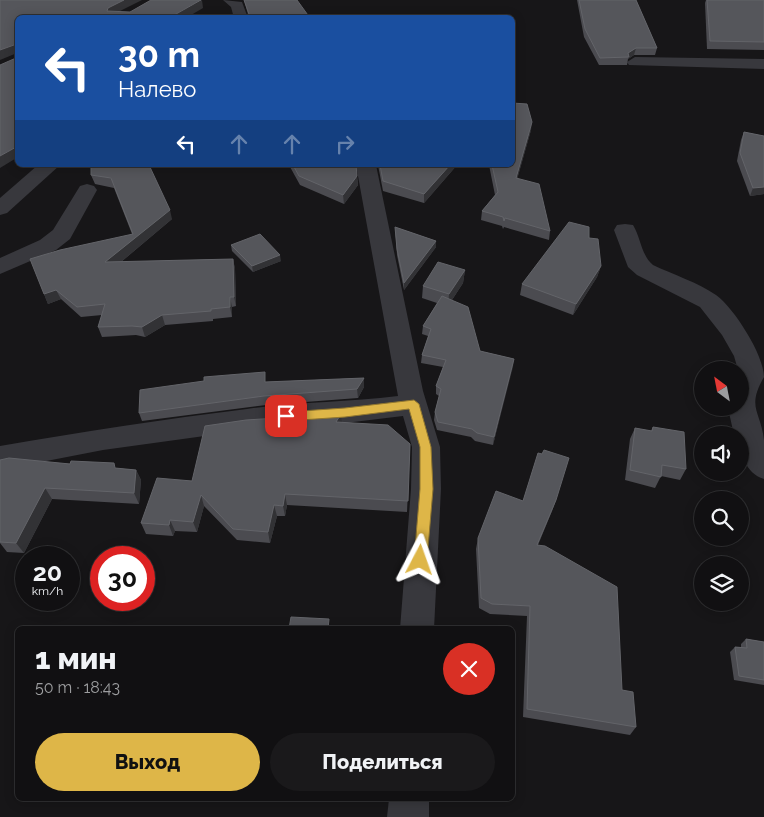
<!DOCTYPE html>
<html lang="ru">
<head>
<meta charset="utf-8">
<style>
	body { margin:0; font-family:Raleway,sans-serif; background:#1a191b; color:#f1f3f6; height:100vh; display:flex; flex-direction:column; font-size:19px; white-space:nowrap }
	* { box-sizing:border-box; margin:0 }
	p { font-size:16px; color:#9c9d9f }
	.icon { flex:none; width:28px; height:28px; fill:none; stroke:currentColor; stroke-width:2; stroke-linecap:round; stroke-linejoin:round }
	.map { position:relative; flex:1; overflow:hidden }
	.sheet { position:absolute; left:15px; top:626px; width:500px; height:175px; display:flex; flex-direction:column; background:#111012; border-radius:8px; box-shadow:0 2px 12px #0003,0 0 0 1px #303032 }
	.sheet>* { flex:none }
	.hud { position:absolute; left:15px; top:15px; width:500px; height:152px; border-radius:8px; box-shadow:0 2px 12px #0003,0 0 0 1px #303032; background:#1a4fa0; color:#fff; overflow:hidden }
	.needle { width:32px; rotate:328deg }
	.fabs { position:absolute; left:694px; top:361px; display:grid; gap:10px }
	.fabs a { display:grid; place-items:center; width:55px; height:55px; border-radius:50%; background:#111012; box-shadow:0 2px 12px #0003,0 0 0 1px #303032; font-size:25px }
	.speed { position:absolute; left:15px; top:546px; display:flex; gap:10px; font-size:25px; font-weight:700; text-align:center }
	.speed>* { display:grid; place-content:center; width:65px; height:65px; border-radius:50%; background:#111012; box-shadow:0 2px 12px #0003,0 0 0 1px #303032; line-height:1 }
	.speed small { font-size:12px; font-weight:400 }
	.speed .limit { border:8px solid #d22; background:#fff; color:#111 }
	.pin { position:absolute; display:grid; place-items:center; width:42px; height:42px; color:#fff; margin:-21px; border-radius:10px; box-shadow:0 2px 8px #0006 }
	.me { position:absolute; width:55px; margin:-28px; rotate:4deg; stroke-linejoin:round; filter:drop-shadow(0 0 4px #0008) }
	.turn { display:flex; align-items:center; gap:18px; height:105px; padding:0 20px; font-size:22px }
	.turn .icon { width:65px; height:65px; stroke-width:2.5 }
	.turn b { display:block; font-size:35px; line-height:42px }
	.lanes { display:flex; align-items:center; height:48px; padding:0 20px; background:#0003; justify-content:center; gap:25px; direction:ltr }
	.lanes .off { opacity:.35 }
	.round { display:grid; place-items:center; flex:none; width:52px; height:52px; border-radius:26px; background:#1a191b }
	.overview { display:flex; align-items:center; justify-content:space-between; height:85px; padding:0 20px }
	h1 { font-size:30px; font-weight:800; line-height:38px }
	.cta { display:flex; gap:10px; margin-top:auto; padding:10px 20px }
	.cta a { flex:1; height:58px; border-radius:30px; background:#deb648; color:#111; font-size:20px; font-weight:800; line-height:58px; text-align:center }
	.cta a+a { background:#1a191b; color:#f1f3f6 }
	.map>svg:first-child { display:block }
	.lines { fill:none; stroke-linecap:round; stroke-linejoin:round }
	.minor { fill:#38383d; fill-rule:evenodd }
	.wall { fill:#4b4b50 }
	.shaded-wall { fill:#323235 }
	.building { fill:#55565b; stroke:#636469 }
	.route { fill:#deb648; stroke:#90762f }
</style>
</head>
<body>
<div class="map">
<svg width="764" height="817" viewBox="0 0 764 817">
	<rect width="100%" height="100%" fill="#171618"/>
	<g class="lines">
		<!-- minor -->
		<g class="minor">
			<polygon points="223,0 242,2 248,18 234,18 231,7"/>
			<polygon points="635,57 764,59 764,69 629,65 627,62"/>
			<polygon points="38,165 60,165 7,213 0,215 0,198"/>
			<path d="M356 165H376L423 391 440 447 441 489 434 629H400L411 489 412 447 403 416 345 423 248 430 103 450 0 470V446C82 432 164 419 247 409 297 402 348 402 398 396Z"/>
			<polygon points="87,184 94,186 97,190 70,239 56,250 0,274 0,258 40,240 53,230 80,186"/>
			<path d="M625 224 633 225C641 238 641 255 653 265 672 274 699 283 716 295 734 308 764 355 764 377 746 408 761 411 764 440 764 453 764 466 764 479 745 473 740 453 740 435H734L728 408H740V370H738L734 356 722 335 700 307 637 275 628 267 614 230 617 225Z"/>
			<polygon points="389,799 429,799 429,817 387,817"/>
		</g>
	</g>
	<!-- wall -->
	<g class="wall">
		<polygon points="244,0 310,18 249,18"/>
		<polygon points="577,0 636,0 657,48 655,55 634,55 628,59 627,65 599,65 584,37"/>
		<polygon points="706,0 764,0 764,50 707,49 705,3"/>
		<polygon points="531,130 517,179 550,231 549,240 504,227 503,229 502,226 481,220 482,211 495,195 489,165 512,165"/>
		<polygon points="744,132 764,136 764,194 750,196 737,161 741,140"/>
		<polygon points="91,165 172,219 121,262 233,259 235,269 236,306 232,307 232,317 213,319 213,321 165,325 145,337 136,335 102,337 98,327 102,315 81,317 61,299 48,304 44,294 132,234 114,188 95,184 91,175"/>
		<polygon points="289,165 356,165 357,176 358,185 344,204 300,185"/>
		<polygon points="378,165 457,165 424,203 383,191"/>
		<polygon points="395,227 436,241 436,247 404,290 397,255"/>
		<polygon points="589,238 601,266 597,277 573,315 520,295 522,284"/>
		<polygon points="231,245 281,261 253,272 232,251"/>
		<polygon points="465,270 463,283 452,300 480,351 514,359 493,445 475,441 471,437 437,430 434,420 435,412 439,396 436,394 436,386 443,367 421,363 422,355 428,336 422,334 423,326 437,303 422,298 423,286"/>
		<polygon points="364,378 364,387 358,398 266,405 142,421 139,413 266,382"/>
		<polygon points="341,422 410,444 407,512 287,505 285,516 277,516 270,543 237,540 204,506 197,532 175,531 173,536 146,534 141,523 192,481"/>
		<polygon points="653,427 686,469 680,480 661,476 655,488 625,480 630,439 635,428 651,431"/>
		<polygon points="0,460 70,464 136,470 141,480 139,504 52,499 24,553 7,552 0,543"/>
		<polygon points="556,500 552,511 538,545 622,690 636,727 630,735 523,717 527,616 490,614 479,608 476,549 478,538 523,501"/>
		<polygon points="746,639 764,642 764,685 734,680 730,652 735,647 741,647 741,644"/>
	</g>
	<!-- shaded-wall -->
	<g class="shaded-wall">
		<polygon points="124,0 142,0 110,16 107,11 108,8"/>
		<polygon points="202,0 203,8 186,18 169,18"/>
		<polygon points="14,45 17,53 0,60 0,50"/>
		<polygon points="636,48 634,55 628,59 628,53"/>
		<polygon points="532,122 531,130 515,187 516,178"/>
		<polygon points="18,146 18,157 0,168 0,156"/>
		<polygon points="450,165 457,165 424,203 424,194"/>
		<polygon points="357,176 358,185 344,204 343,195"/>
		<polygon points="764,187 764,194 750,196 753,188"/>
		<polygon points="170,210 172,219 109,272 105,262"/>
		<polygon points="436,241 436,247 404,290 404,283"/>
		<polygon points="280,255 281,261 253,272 252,266"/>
		<polygon points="233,259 235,269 236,306 234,297"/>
		<polygon points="601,266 597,277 573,315 576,304"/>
		<polygon points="465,270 463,283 448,306 449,294"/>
		<polygon points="56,290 61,299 48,304 44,294"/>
		<polygon points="230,297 232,307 232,317 230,307"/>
		<polygon points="162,315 165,325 145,337 142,327"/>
		<polygon points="514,359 513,367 493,445 494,437"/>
		<polygon points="364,378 364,387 358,398 357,389"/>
		<polygon points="341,414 342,425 336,422"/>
		<polygon points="136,470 141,480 139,504 134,493"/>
		<polygon points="45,488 52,499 24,553 16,543"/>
		<polygon points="285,494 287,505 285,516 283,506"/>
		<polygon points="201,495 204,506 197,532 193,522"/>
		<polygon points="556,500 552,511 533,556 537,545"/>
		<polygon points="274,505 277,516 270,543 268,532"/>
		<polygon points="170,520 175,531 173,536 169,525"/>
	</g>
	<!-- building -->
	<g class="building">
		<polygon points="0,0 124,0 108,8 107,11 130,12 151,0 201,0 169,18 18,18 18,146 0,156 0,65 16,58 17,46 14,45 0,50"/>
		<polygon points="244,0 297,0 310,18 252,18 249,14"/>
		<polygon points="579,0 636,0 657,48 636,48 628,53 629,57 600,58 585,29"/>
		<polygon points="707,0 764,0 764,42 710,41"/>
		<polygon points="512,103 527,104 532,122 516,178 539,184 550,231 505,218 504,221 503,217 482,211 498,192 492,165 512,165"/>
		<polygon points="744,132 764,136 764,187 753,188 740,153"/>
		<polygon points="91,165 149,165 170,210 105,262 233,259 234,297 230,297 230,307 211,309 211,311 162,315 142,327 132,326 98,327 105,304 77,307 56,290 44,294 30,259 60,250 133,234 111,178 91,175"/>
		<polygon points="293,165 356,165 357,176 343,195 299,176"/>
		<polygon points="380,165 450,165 424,194 383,181"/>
		<polygon points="569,222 589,227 589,238 598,239 601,266 576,304 522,284"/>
		<polygon points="395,227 436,241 404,283 397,249"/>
		<polygon points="260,234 280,255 252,266 231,245"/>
		<polygon points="438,262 465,270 449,294 423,286"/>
		<polygon points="442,296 468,307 480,351 514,359 494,437 477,433 472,429 438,422 435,412 441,389 436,386 446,360 422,355 431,329 423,326"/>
		<polygon points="265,372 265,382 364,378 357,389 264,396 139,413 140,390 204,381 204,377"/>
		<polygon points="341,414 336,422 388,425 410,444 408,501 285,494 283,506 274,505 268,532 233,529 201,495 193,522 170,520 169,525 141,523 157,478 192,481 205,426 246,420"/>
		<polygon points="653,427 684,432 686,469 662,465 661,477 630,470 635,428 652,431"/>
		<polygon points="544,450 569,458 556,500 537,545 545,546 617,587 622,690 633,692 636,727 527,709 530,606 492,604 481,598 478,538 496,491 523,501 538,453 542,454"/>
		<polygon points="9,458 70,464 71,461 114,463 115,468 136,470 134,493 45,488 16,543 0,542 0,460"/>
		<polygon points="291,617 329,619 328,629 289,629"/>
		<polygon points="746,639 764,642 764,680 739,676 735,647 747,648"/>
	</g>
	<!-- route -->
	<polygon class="route" points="414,400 419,404 431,447 433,489 427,560 425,564 420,566 415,564 414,560 420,489 420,447 409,409 345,417 286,421 281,416 286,412 345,408"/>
</svg>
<div class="fabs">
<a><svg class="needle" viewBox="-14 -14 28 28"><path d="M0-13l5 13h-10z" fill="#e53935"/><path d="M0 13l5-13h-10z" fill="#9c9d9f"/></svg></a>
<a><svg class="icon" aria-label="sound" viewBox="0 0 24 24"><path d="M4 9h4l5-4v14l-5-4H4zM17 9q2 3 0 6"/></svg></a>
<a><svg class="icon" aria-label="search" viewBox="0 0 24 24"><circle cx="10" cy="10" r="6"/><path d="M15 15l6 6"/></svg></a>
<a><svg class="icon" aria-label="layers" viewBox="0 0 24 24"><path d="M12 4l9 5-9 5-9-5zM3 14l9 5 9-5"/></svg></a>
</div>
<div class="speed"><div>20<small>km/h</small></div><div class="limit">30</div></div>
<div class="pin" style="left:286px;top:416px;background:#d93025"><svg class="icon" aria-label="arrive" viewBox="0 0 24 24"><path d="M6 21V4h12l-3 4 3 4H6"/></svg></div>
<svg class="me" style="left:420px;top:560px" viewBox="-20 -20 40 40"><path d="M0-17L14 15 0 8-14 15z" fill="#deb648" stroke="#fff" stroke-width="4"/></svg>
<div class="hud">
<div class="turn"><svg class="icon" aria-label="left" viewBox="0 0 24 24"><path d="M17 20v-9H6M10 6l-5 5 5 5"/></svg><div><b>30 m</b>Налево</div></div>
<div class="lanes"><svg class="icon" aria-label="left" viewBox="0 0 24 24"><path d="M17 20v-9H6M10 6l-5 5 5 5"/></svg><svg class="icon off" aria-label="ahead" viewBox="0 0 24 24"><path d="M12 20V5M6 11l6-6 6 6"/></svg><svg class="icon off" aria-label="ahead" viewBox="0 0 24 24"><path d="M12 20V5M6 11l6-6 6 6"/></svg><svg class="icon off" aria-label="right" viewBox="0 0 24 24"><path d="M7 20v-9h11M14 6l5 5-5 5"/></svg></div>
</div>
<section class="sheet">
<div class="overview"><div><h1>1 мин</h1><p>50 m · 18:43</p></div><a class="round" style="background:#d93025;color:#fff"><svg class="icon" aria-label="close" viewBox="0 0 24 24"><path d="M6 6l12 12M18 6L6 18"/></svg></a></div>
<div class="cta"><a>Выход</a><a>Поделиться</a></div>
</section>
</div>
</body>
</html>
